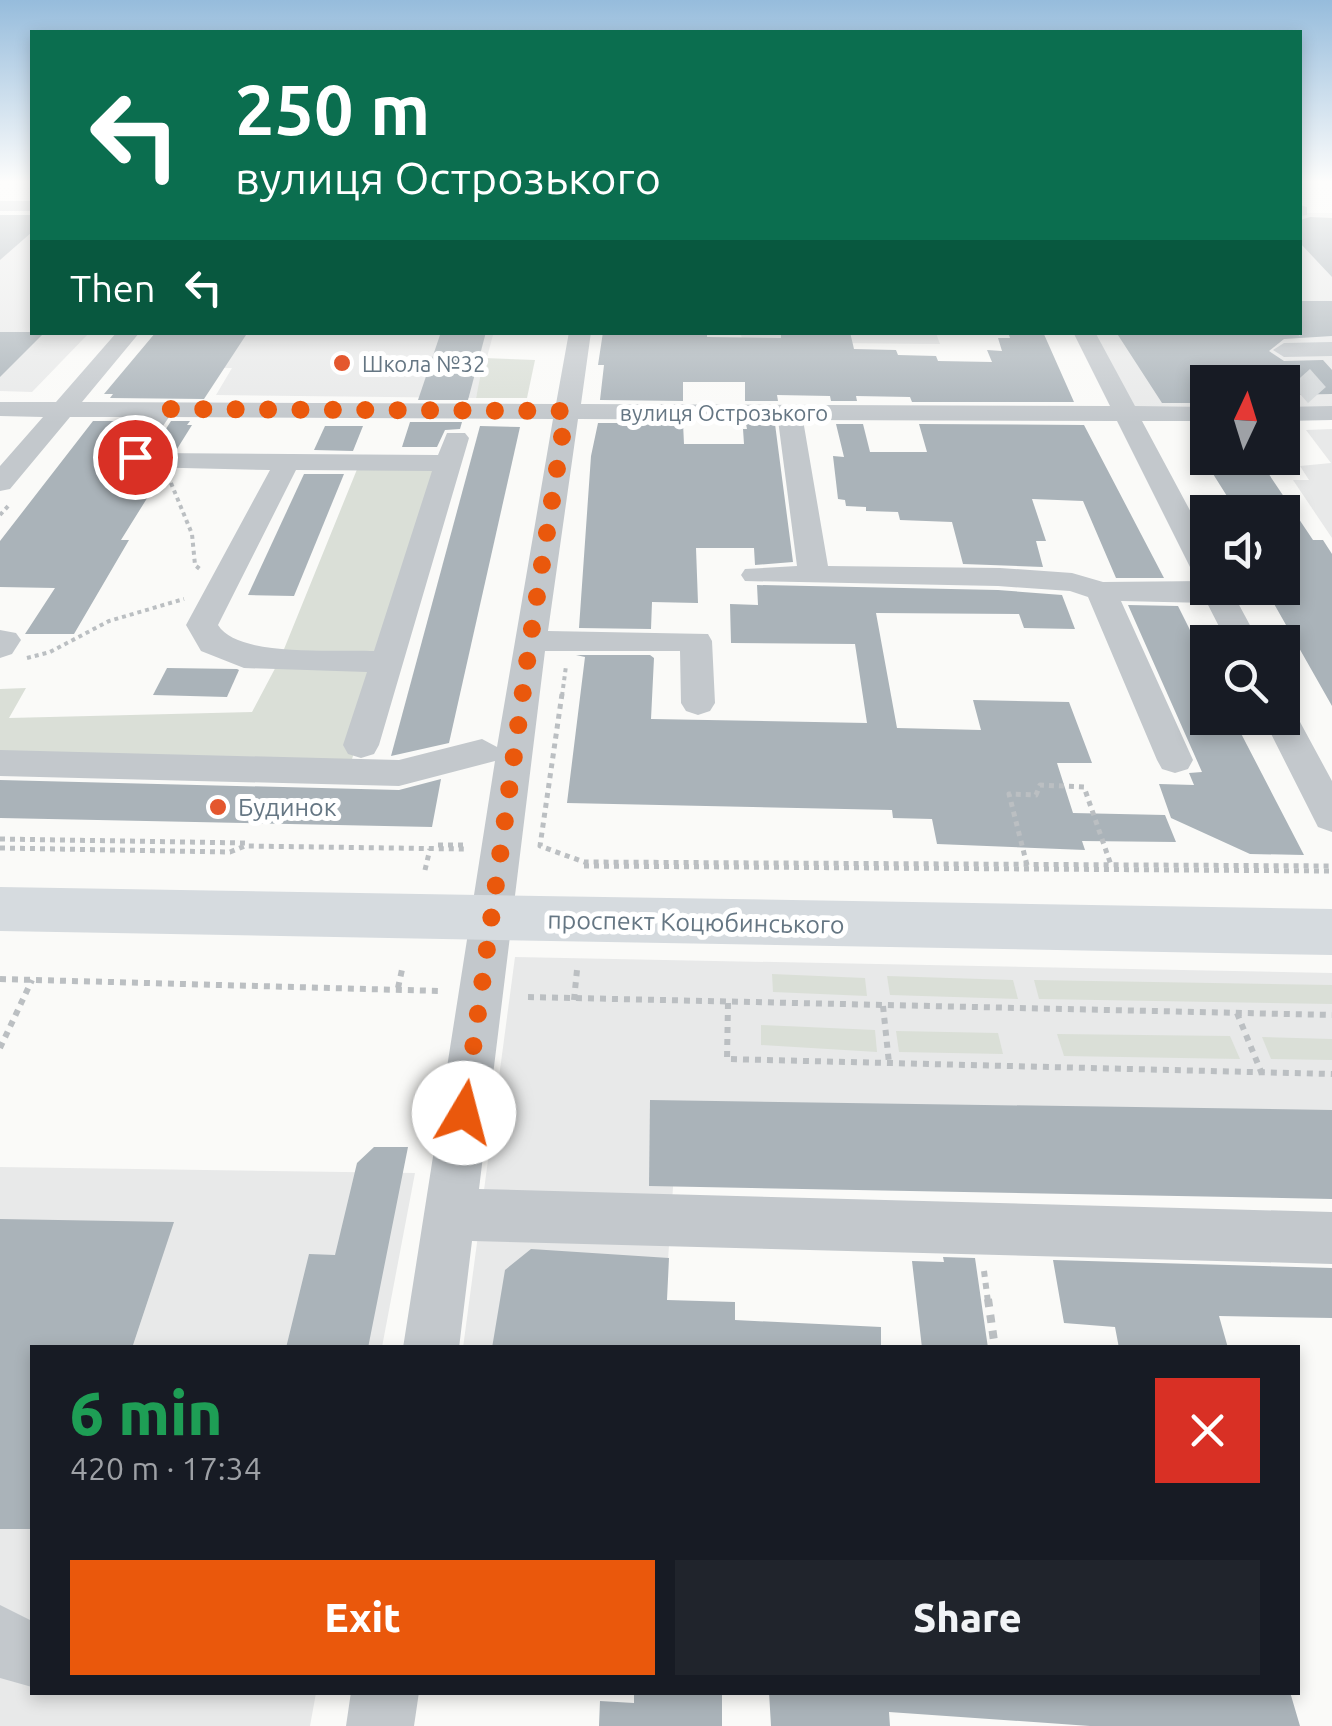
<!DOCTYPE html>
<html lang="en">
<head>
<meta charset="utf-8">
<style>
	body { margin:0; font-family:Ubuntu,sans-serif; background:#20242c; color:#f1f3f6; height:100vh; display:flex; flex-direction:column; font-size:38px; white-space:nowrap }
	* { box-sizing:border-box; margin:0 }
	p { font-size:32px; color:#9ea1a6 }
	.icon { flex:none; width:55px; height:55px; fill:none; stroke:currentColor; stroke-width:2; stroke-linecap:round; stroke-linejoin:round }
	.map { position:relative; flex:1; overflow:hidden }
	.drawer { position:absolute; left:30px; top:1345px; width:1270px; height:350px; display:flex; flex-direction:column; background:#171b24; border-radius:0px; box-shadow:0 5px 15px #0003 }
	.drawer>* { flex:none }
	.banner { position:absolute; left:30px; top:30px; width:1272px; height:305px; border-radius:0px; box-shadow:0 5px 15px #0003; background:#0b6e4f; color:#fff; overflow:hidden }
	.needle { width:65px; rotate:4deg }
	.fabs { position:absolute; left:1190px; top:365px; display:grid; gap:20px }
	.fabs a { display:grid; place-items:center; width:110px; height:110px; border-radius:0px; background:#171b24; box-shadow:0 5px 15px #0003; font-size:50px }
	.pin { position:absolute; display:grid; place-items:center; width:85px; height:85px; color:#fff; margin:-42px; border:5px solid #fff; border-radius:50%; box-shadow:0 2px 10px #0007 }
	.me { position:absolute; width:110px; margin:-55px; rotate:8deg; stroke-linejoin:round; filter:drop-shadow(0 0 8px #0008) }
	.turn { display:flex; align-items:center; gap:35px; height:210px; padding:0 40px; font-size:45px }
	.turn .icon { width:130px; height:130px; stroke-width:2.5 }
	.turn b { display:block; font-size:70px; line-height:85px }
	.then { display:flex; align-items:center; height:95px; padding:0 40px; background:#0003; gap:20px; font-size:38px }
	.round { display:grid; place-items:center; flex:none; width:105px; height:105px; border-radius:0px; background:#20242c }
	.summary { display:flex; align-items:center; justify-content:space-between; height:170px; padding:0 40px }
	h1 { font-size:60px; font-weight:800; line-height:75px; color:#1e9e55 }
	.button { display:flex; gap:20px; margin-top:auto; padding:20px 40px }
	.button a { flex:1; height:115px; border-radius:0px; background:#ea580c; color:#fff; font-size:40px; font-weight:800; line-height:115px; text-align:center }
	.button a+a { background:#20242c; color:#f1f3f6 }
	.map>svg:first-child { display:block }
	.built { fill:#e8e9e9 }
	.green { fill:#dadfd7 }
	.building { fill:#aab3b9 }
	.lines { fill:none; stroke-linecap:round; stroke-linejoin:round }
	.minor-tunnel { stroke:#d5d9db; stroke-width:24; stroke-dasharray:24 12; stroke-linecap:butt }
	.path-far3 { stroke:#bbbfc2; stroke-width:4; stroke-dasharray:4 4; stroke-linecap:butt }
	.path-far2 { stroke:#bbbfc2; stroke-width:5; stroke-dasharray:5 5; stroke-linecap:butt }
	.path-far1 { stroke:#bbbfc2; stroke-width:6; stroke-dasharray:6 6; stroke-linecap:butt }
	.path { stroke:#bbbfc2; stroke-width:8; stroke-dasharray:8 8; stroke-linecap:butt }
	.minor { fill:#c3c8cc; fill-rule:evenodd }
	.major { fill:#d6dbdf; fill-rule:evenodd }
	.route { stroke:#ea580c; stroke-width:18; stroke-dasharray:0 32.4 }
	.poi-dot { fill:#e4572e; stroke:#fff; stroke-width:4 }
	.labels { text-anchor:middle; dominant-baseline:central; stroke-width:10; stroke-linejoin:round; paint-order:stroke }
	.far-poi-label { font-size:22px; fill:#657683; stroke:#fff; text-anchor:start }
	.far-street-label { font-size:22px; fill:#657683; stroke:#fff }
	.poi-label { font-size:25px; fill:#657683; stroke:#fff; text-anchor:start }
	.street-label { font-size:25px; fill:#657683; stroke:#fff }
</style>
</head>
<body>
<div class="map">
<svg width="1332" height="1726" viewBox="0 0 1332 1726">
	<rect width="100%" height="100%" fill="#fafaf8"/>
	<!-- built -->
	<g class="built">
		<polygon points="1300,213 1332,213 1332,413 1283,413 1282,382 1208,382 1207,413 1127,414 1088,333 1300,332"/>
		<polygon points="0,216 32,216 32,332 89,333 32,392 0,391"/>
		<polygon points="450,332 493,335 476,398 216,395 232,368 197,368 221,333"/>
		<polygon points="722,333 936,333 940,344 743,342 741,335"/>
		<polygon points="1332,429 1332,538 1293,480 1309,480 1300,466 1331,463 1306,430"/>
		<polygon points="515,957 1332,973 1332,1159 676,1144 662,1347 463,1348"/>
		<polygon points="0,1167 415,1173 382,1347 32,1348 32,1692 316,1693 310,1726 0,1726"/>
	</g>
	<!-- green -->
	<g class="green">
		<polygon points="484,358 535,360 527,398 476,398"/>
		<polygon points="360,462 444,463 348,772 0,763 0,689 26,688 9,718 252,712 280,659"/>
		<polygon points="772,974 865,978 867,996 773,992"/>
		<polygon points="887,976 1013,980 1018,999 890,995"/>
		<polygon points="1034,980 1332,985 1332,1004 1039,999"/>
		<polygon points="761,1025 875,1030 877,1052 761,1045"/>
		<polygon points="896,1031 998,1033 1003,1054 899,1052"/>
		<polygon points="1057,1034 1230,1036 1240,1059 1064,1056"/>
		<polygon points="1262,1037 1332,1039 1332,1060 1271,1059"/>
	</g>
	<!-- building -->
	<g class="building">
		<polygon points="0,215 32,215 32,232 0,260"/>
		<polygon points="1310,217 1332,218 1332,277 1300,243 1300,220"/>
		<polygon points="1300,301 1332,301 1332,336 1284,339 1269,351 1284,361 1323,360 1332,370 1332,394 1282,395 1282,382 1208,382 1208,403 1162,403 1116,332 1297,332 1300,336"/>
		<polygon points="0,332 45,332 0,377"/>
		<polygon points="156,332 201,332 199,335 246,335 204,399 110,398 113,394 104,394"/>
		<polygon points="441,332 486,332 468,400 418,400"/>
		<polygon points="603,332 707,332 707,337 781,338 781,332 850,332 854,349 896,350 898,355 936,356 938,361 992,362 987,350 1002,351 998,338 1010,338 1008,332 1043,332 1074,402 912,402 910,397 856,396 857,401 831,401 830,396 777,395 778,401 745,401 745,382 683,382 683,401 600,400 604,365 598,365"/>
		<polygon points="93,421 137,421 120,445 119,459 125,467 139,471 164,471 121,540 129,540 74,634 25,634 55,588 0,587 0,541"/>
		<polygon points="171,421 190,421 187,425 192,425 177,449 153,449"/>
		<polygon points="410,422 462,422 460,429 445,430 437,447 402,447"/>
		<polygon points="598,423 683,423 684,444 744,444 743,429 747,429 746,424 775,424 793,562 755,565 754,548 696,548 698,603 652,602 651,629 579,628 591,456"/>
		<polygon points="836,424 863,424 870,452 927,452 919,424 1084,425 1164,578 1116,578 1083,501 1032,499 1046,541 1036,541 1043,567 963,564 952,522 900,520 898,512 866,511 866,507 846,506 845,500 838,499 833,456 844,457"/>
		<polygon points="325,426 363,426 353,451 314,450"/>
		<polygon points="480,426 520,427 449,743 391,756"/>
		<polygon points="1203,458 1258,458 1313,540 1323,540 1332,554 1332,706 1265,588 1282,588 1282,512 1237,512"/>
		<polygon points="304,474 344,474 294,596 248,595"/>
		<polygon points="757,585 998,590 1062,595 1075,629 1024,628 1019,614 876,613 897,728 981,730 973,700 1069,702 1092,763 1057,763 1073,813 1165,815 1176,842 1082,841 1085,850 937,844 932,819 893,818 892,810 567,803 585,657 576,655 650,655 654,658 651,719 867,723 855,644 731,643 730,604 758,605"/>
		<polygon points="1128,605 1178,606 1208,666 1208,718 1233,718 1304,855 1250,854 1171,818 1159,784 1194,785 1189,773 1202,772"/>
		<polygon points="167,668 237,669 239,670 227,697 153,695"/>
		<polygon points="441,779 432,827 0,818 0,780 399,790"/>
		<polygon points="650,1100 1332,1110 1332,1199 649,1186"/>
		<polygon points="374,1147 408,1147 368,1348 286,1348 309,1254 335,1255 357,1163"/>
		<polygon points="0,1219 174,1222 132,1348 32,1348 32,1529 0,1529"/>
		<polygon points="531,1249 669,1258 667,1300 735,1302 735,1320 881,1327 881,1348 492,1348 505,1270"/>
		<polygon points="943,1257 975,1258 988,1348 922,1348 912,1261 944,1262"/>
		<polygon points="1053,1260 1332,1268 1332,1318 1219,1316 1228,1348 1119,1348 1115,1327 1064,1323"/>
		<polygon points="634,1692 722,1692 722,1726 599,1726 600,1701 634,1703"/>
		<polygon points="769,1692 1290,1692 1300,1726 1090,1726 889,1712 890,1726 771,1726"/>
	</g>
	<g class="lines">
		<!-- minor-tunnel -->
		<polyline class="minor-tunnel" points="1301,377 1317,395"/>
		<!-- path-far3 -->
		<g class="path-far3">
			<polyline points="171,483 192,534 195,565 201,570"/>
			<polyline points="0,515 9,505"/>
			<polyline points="27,658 50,652 109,621 184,599"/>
			<polyline points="562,696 566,666"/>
		</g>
		<!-- path-far2 -->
		<g class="path-far2">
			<polyline points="562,694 540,846 584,862 1332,866"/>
			<polyline points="0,839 247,843"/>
			<polyline points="438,845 465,845"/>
			<polyline points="0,848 230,852 245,846 464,849"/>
			<polyline points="1027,865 1009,794 1036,795 1040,785 1084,787 1111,865"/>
			<polyline points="584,866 1332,871"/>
			<polyline points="425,870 430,849"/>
		</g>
		<!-- path-far1 -->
		<g class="path-far1">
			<polyline points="0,979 440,991"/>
			<polyline points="398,988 403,965"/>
			<polyline points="528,997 1332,1015"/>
			<polyline points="574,1000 577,970"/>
			<polyline points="728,1003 727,1059 1332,1074"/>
			<polyline points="883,1006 889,1063"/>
			<polyline points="1237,1013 1262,1074"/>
			<polyline points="0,1048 32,980"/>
			<polyline points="984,1271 988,1302"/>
		</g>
		<!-- path -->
		<polyline class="path" points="988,1299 995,1348"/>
		<!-- minor -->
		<g class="minor">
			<rect x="0" y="201" width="32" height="10"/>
			<polygon points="1300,205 1307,207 1307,215 1300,216"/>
			<path d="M117 332H140L82 402 556 404 569 332H591L581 404 1110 406 1073 332H1095L1135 406 1208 407V421H1142L1208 544V588H1230L1259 642H1227L1207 603 1121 601 1193 760 1188 769 1175 773 1162 769 1157 760 1088 597 1070 591 998 586 745 581 741 575 745 569 797 566 778 420 578 419 548 631 708 634 712 641 715 703 710 711 698 715 686 711 681 703 680 651H545L479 1189 1332 1212V1264L472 1241 459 1348H403L495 761 399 786 0 776V750L399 760 482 739 497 747 553 419 169 417 149 447 150 453 438 455 447 433H465L469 438 379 745 374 754 361 758 348 754 343 745 367 672 244 668 201 651 186 625 270 470 140 467 126 463 122 457 123 447 144 417H70L10 489 0 491V466L43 417 0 416V402H56ZM803 420 1117 421 1193 573 1205 581 1103 582 1072 573 1000 568 828 566ZM296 470 432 471 374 651C336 649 238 658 218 625Z"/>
			<polygon points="1332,342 1332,356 1284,357 1273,350 1284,343"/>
			<polygon points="1332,406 1332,420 1282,421 1282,407"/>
			<polygon points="0,630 16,633 21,640 12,654 0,658"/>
			<polygon points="1282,706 1293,709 1332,781 1332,832 1318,827 1263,718 1282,718"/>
			<polygon points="0,1605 32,1621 32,1687 0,1678"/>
			<polygon points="351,1692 419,1692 414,1726 346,1726"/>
		</g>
		<!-- major -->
		<polygon class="major" points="0,887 1332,909 1332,955 0,931"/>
	</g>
	<!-- sky -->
	<linearGradient id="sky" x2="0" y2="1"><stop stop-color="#96bcdc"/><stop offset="0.43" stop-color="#fdfdfc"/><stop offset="1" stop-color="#fdfdfc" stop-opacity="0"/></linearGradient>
	<rect width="1332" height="423" fill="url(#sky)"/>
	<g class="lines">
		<!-- route -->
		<polyline class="route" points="135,457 136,448 162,409 566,411 530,641 464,1113"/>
	</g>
	<!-- markers -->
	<g class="poi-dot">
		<circle cx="342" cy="363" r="10"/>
		<circle cx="218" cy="807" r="10"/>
	</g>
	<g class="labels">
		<!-- far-poi labels -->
		<g class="far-poi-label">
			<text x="362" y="363">Школа №32</text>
		</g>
		<!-- far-street labels -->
		<g class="far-street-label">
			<text x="724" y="412">вулиця Острозького</text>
		</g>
		<!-- poi labels -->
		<g class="poi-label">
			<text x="238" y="807">Будинок</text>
		</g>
		<!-- street labels -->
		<g class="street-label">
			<text transform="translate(696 922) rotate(1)">проспект Коцюбинського</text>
		</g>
	</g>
</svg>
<div class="fabs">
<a><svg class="needle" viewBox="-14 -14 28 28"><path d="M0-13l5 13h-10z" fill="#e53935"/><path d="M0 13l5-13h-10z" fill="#9ea1a6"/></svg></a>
<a><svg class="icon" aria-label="sound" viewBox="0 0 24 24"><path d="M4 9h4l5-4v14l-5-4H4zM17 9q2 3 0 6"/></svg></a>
<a><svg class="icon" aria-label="search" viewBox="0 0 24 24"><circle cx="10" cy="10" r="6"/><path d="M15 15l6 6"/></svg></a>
</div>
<div class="pin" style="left:135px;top:457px;background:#d93025"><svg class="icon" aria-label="arrive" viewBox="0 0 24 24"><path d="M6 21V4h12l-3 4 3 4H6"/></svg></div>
<svg class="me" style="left:464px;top:1113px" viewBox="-20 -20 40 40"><circle r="19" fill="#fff"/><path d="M0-13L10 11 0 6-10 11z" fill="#ea580c"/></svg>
<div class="banner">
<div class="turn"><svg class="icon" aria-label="left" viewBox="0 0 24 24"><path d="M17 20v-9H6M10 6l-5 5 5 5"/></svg><div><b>250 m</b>вулиця Острозького</div></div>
<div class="then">Then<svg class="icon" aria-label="left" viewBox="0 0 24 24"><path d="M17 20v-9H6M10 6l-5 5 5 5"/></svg></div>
</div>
<section class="drawer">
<div class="summary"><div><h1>6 min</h1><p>420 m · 17:34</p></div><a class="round" style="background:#d93025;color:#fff"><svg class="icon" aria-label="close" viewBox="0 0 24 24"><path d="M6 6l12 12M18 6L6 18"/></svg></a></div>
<div class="button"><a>Exit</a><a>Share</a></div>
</section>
</div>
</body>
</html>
